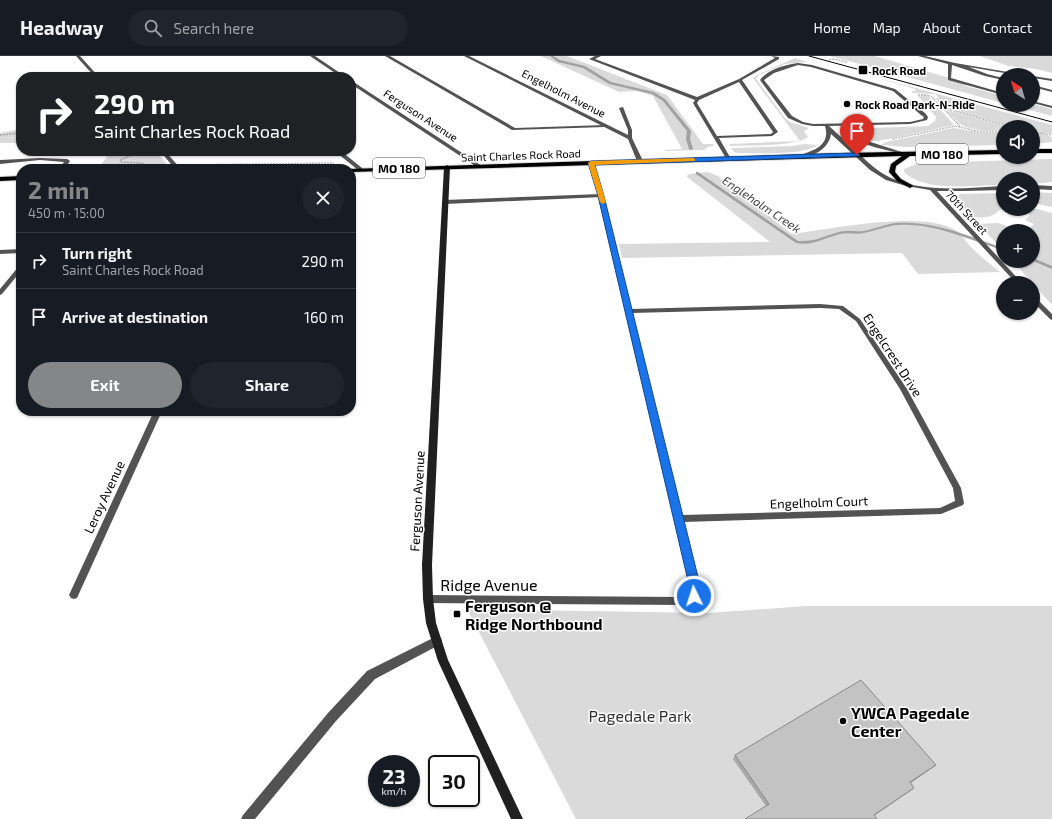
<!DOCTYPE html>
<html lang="en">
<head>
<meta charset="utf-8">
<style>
	body { margin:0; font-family:"Exo 2",sans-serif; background:#20242c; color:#f1f3f6; height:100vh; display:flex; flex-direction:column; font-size:15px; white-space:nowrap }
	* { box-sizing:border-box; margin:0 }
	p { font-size:13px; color:#9ea1a6 }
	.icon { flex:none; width:22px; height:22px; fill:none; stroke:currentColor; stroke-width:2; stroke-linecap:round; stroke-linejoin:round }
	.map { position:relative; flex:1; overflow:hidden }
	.details { position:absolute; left:16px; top:108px; width:340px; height:252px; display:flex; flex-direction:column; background:#171b24; border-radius:16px; box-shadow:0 1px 3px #0004 }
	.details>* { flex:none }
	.hud { position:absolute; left:16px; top:16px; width:340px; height:84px; border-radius:16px; box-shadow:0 1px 3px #0004; background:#202124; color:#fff; overflow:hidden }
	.needle { width:26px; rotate:323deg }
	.tools { position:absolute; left:996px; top:12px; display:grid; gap:8px }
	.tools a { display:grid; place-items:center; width:44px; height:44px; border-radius:50%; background:#171b24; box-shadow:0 1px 3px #0004; font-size:20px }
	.speed { position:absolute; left:368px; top:699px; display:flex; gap:8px; font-size:20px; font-weight:700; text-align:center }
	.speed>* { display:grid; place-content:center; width:52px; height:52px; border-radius:50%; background:#171b24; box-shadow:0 1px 3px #0004; line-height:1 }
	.speed small { font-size:10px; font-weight:400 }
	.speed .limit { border:2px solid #111; border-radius:6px; background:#fff; color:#111 }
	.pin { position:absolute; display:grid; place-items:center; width:34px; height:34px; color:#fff; margin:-41px -17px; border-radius:50% 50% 50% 0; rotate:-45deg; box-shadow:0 0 4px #0007 }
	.pin .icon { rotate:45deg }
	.me { position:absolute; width:44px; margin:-22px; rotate:356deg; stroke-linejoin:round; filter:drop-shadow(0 0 3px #0008) }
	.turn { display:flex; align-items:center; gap:14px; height:84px; padding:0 12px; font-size:18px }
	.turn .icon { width:52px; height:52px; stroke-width:2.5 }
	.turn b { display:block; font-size:28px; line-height:34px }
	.round { display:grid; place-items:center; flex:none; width:42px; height:42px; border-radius:21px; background:#20242c }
	.head { display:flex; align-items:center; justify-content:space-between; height:68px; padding:0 12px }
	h1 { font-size:24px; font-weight:700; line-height:30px; color:#858687 }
	.cta { display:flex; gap:8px; margin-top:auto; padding:8px 12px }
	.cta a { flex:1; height:46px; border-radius:24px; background:#858687; color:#fff; font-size:16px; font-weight:700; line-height:46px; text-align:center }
	.cta a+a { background:#20242c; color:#f1f3f6 }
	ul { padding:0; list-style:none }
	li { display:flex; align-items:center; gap:12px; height:56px; padding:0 12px; border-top:1px solid #363941 }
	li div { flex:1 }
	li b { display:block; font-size:15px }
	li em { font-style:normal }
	header { display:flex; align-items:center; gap:24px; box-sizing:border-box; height:56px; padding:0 20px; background:#171b24; border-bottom:1px solid #363941 }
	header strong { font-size:19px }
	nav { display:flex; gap:22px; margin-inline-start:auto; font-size:14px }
	.search { width:280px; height:36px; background:#20242c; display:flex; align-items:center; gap:10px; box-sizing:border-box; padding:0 14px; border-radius:22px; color:#9ea1a6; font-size:15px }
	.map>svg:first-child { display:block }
	.green { fill:#dadada }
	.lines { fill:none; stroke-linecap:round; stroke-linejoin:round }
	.stream { fill:#a1a1a1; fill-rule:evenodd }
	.primary-casing { stroke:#dbdbdb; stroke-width:2 }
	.path { stroke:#757575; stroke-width:1.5; stroke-dasharray:0.5 1; stroke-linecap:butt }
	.lane { fill:#535353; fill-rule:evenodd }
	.street { fill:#535353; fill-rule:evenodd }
	.secondary { fill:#202020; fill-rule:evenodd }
	.primary { fill:#000; fill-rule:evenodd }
	.tram { stroke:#000; stroke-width:1 }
	.wall { fill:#a8a8a8 }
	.shaded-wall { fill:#888 }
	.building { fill:#c3c3c3; stroke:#888 }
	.route { fill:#1a73e8; stroke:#114b97 }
	.slow { fill:#f59e0b }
	.poi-dot { fill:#000; stroke:#fff; stroke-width:1.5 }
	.labels { text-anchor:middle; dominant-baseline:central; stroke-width:3; stroke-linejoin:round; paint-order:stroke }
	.far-poi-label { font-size:11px; font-weight:bold; fill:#000; stroke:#fff; text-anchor:start }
	.far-street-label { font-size:11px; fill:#000; stroke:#fff }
	.shield { fill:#fff; stroke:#4c4c4c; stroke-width:1 }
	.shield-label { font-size:12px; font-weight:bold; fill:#000 }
	.far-water-label { font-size:12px; font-style:italic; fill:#424242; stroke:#fff }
	.street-label { font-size:13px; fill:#000; stroke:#fff }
	.near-street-label { font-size:16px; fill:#000; stroke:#fff }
	.near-poi-label { font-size:16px; font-weight:bold; fill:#000; stroke:#fff; text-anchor:start }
	.near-park-label { font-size:16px; fill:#313131; stroke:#fff }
</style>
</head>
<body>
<header>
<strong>Headway</strong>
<div class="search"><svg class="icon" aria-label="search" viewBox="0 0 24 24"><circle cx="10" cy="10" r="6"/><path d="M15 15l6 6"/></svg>Search here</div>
<nav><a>Home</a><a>Map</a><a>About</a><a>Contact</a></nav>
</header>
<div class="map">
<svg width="1052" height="763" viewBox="0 0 1052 763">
	<rect width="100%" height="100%" fill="#fff"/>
	<!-- green -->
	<g class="green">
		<polygon points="541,0 567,0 667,39 703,88 713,88 714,90 708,91 704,94 666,95 665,94 682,93 653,40 637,35 619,36"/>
		<polygon points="830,0 875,0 956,24 966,30 1003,40 1003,47"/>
		<polygon points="980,0 1052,0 1052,17 1036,13 1008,10"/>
		<path d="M795 2 807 6 785 8 759 19 756 23 785 62 790 66 809 72 804 75 808 81C796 91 747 89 730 90L729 88 800 85 753 22 757 19Z"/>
		<polygon points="871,20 1052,69 1052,78 1033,74 1033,71 1014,71 945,52 940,46 943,47 942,45 938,45 936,42 939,42 935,38 913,37 911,35 916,35 915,33"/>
		<polygon points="925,39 929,41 954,69 878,85 872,85 864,80 865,75 871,72 928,70 935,65 936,61 918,40"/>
		<polygon points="1033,48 1052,53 1052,60 1011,49"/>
		<polygon points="946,54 1008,71 1003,71 1003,74 979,74 966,71 960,68"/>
		<polygon points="954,72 978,76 1003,76 1003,89 906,91 881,89 886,86"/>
		<polygon points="21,73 21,87 0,87 0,77"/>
		<path d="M1033 76C1040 76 1046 77 1052 82V86L1033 88Z"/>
		<path d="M804 88 818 89C802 100 759 97 739 97L734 96 731 92 792 90Z"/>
		<polygon points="111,95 156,95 166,107 161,112 98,113"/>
		<path d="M1052 103V126L1033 128V123H1003V129C975 129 926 137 904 116V113L919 107Z"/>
		<path d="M708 116 718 120 792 178C831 173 922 154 955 174 962 177 966 187 972 192 980 200 990 208 1000 216L918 218 902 197 622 202 619 188 770 186 686 120 690 118Z"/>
		<polygon points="1033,136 1052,137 1052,151 1033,147"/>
		<path d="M1003 137V151C991 162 989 162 972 161L954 142 960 138Z"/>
		<polygon points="1019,153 1037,153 1052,157 1052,249 1013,205 1033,205 1033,175 1003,175 1003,194 978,168 998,167 1017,174 1023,169 1031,171 1034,168 1025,164 1030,159"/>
		<polygon points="806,550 1052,550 1052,763 576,763 467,553 709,557"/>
	</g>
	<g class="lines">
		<!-- stream -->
		<g class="stream">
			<polygon points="550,0 553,0 560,4 585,10 611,26 654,36 665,43 691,75 690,83 693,93 691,94 689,93 686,83 687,75 663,45 652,38 609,28 583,12 558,6"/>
			<path d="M696 116H698L798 185C816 186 823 180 839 176 847 174 856 176 864 175 875 173 885 168 896 167 933 164 969 180 1003 192V194C968 184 934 166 897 169 886 170 875 175 864 177 856 179 848 176 840 178 823 182 815 190 796 187L696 118Z"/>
			<polygon points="1033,202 1052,210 1052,213 1033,205"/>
		</g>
		<defs>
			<g id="primary">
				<rect x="1033" y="93" width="19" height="4"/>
				<polygon points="1003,94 1003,98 910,100 896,110 895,116 901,123 912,129 913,130 910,132 897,125 889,116 891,108 902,100 351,116 351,113 349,113 840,97"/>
				<polygon points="21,120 21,124 0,125 0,121"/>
			</g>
		</defs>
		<!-- primary casing -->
		<use href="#primary" class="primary-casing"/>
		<!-- path -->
		<g class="path">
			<polyline points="829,4 833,3 847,6"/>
			<polyline points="918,39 927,39 932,41 960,70"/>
			<polyline points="943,52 1011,71"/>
			<polyline points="1033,75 1052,79"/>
			<polyline points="0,79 21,77"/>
			<polyline points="892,83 956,70 976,75 1003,75"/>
			<polyline points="189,109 334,107"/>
			<polyline points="142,111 162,110"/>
			<polyline points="141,113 144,108 142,107 121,106 120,104 142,95"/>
		</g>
		<!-- lane -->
		<g class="lane">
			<polygon points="385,0 390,0 515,72 605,69 607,70 605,71 512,74"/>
			<path d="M595 0H601L595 3 697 41 739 23 775 2 771 0 779 1V3L742 24 778 76 772 80 719 82 731 103 727 104 693 47 695 44 589 3ZM739 26 773 76 771 78 717 80 697 47 699 44Z"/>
			<polygon points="918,0 925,0 955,7 1025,19 1016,19 969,11 987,18 1003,22 1003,24 985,20 952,9 951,22 1003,37 1003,39 948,24 948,8"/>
			<path d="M798 7 812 9 895 33 925 57 928 61 927 64 910 68 829 70 852 91 859 99V100H855L831 78C829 93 812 102 797 102V100C813 95 831 90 825 70H813L802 68 788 62 760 24C768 13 785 9 798 7ZM798 9 811 11 893 35 921 59 924 61 923 63 910 66 813 68 803 66 792 60 764 24 774 17Z"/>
			<polygon points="1033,20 1052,23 1052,25 1033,22"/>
			<polygon points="1033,29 1052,34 1052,36 1033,31"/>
			<polygon points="1033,45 1052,50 1052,52 1033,47"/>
			<polygon points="851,81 855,81 908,98 906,99 874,91 851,83"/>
			<polygon points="337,95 341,95 362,112 362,114 358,114 337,97"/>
			<polygon points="40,102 67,103 70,105 65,113 59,113 64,106 40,104 0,108 0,104"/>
			<polygon points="601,138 603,139 603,141 445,148 442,146 445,144"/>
			<polygon points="437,580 441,582 442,585 441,588 375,623 336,665 255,763 241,763 243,759 328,657 367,615"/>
		</g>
		<!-- street -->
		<g class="street">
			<polygon points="76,0 80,0 99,21 95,21"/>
			<polygon points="310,0 315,0 346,21 341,21"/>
			<polygon points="464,0 469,0 628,79 628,74 619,52 623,51 632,74 632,82 643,105 640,107 637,105 628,83"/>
			<polygon points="351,25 352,25 482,110 477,111 351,28"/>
			<polygon points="160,95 165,95 181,113 175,113"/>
			<path d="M855 98H859C869 107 878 116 891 122 925 137 966 132 1003 130V134L964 135H937L1022 227H1016L930 134 906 130 886 124 870 114 855 100Z"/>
			<path d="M591 105 594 107 604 140 631 253 820 248 843 250 860 263 907 333 961 432 964 447 963 449 941 458 683 466C687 481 703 531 697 543L682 549 428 547 425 546 423 543 425 540 428 539 682 541 689 538V529L598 140 588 107ZM820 252 839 253 856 265 900 333 953 432 955 445 940 452 682 459 632 257Z"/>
			<polygon points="1033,129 1052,130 1052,134 1033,133"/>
			<polygon points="21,193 21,197 0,198 0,194"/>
			<polygon points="21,209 21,215 2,238 0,239 0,233 19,210"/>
			<polygon points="1033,240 1035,241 1052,258 1052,264 1050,263 1033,246"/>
			<polygon points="154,355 162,355 77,542 74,543 71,542 69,539"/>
		</g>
		<!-- secondary -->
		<polygon class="secondary" points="447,109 450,111 432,509 433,543 436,567 448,604 523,763 511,763 438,605 426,567 423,543 422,509 444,111"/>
		<!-- primary -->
		<use href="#primary" class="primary"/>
		<!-- tram -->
		<polyline class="tram" points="809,0 1052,66"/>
	</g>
	<!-- wall -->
	<polygon class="wall" points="735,699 936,709 932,712 910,727 910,735 874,760 766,750 733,703"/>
	<!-- shaded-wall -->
	<g class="shaded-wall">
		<polygon points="936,709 932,712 906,730 910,726"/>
		<polygon points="914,732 910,735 870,762 874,759"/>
	</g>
	<!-- building -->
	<polygon class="building" points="861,624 936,709 910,726 914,732 874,759 877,763 745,763 769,748 735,699"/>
	<!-- route -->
	<polygon class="route" points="857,97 860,99 859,100 595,109 604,140 700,529 698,543 694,544 690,543 688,540 689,529 598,140 588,107 591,105"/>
	<!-- slow -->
	<polygon class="slow" points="693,102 695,103 695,105 595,109 606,146 603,148 600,146 588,107 591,105"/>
	<!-- markers -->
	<g class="poi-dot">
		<rect x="858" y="9" width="10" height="10" rx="2"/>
		<circle cx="847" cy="48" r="4"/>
		<rect x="453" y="554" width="8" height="8" rx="2"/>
		<circle cx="843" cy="665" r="4"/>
	</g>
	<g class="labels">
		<!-- far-poi labels -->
		<g class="far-poi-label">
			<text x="872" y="14">Rock Road</text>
			<text x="855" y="48">Rock Road Park-N-Ride</text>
		</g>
		<!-- far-street labels -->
		<g class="far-street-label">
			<text transform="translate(564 37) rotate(27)">Engelholm Avenue</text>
			<text transform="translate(421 59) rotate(33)">Ferguson Avenue</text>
			<text transform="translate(521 99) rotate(-2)">Saint Charles Rock Road</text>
			<text transform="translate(967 156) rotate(47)">70th Street</text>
		</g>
		<!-- shield labels -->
		<g class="shield">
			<rect x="916" y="88" width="52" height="20" rx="3"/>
			<rect x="373" y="102" width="52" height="20" rx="3"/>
		</g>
		<g class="shield-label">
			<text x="942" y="98">MO 180</text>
			<text x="399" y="112">MO 180</text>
		</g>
		<!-- far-water labels -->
		<g class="far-water-label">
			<text transform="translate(762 148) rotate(34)">Engleholm Creek</text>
		</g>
		<!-- street labels -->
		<g class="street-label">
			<text transform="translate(893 299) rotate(57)">Engelcrest Drive</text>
			<text transform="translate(104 441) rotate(-65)">Leroy Avenue</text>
			<text transform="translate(417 445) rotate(-87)">Ferguson Avenue</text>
			<text transform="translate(819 446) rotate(-2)">Engelholm Court</text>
		</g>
		<!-- near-street labels -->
		<g class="near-street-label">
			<text x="489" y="528">Ridge Avenue</text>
		</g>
		<!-- near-poi labels -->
		<g class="near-poi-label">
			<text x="465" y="549">Ferguson @<tspan x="465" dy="18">Ridge Northbound</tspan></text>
			<text x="851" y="656">YWCA Pagedale<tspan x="851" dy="18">Center</tspan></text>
		</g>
		<!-- near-park labels -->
		<g class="near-park-label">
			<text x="640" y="659">Pagedale Park</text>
		</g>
	</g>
</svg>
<div class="tools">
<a><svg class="needle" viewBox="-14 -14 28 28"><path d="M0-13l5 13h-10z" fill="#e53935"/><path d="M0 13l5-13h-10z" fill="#9ea1a6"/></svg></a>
<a><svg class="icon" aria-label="sound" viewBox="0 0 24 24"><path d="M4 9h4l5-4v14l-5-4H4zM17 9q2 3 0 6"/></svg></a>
<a><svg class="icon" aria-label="layers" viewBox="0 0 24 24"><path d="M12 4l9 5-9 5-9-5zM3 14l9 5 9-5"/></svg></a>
<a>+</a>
<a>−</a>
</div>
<div class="speed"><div>23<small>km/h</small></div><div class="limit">30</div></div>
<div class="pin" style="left:857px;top:99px;background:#d93025"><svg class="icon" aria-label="arrive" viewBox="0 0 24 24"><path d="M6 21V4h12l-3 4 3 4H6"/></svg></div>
<svg class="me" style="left:694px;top:540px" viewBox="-20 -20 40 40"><circle r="17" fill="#1a73e8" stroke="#fff" stroke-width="3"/><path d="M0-11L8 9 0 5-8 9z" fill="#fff"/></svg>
<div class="hud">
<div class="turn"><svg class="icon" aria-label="right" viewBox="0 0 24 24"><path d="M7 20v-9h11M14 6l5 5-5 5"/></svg><div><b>290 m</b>Saint Charles Rock Road</div></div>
</div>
<section class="details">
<div class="head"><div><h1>2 min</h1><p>450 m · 15:00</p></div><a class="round"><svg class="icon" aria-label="close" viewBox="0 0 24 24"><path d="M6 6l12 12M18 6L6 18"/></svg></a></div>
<ul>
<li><svg class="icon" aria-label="right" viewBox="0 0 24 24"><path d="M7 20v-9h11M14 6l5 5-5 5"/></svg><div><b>Turn right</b><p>Saint Charles Rock Road</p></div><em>290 m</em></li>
<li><svg class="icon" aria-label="arrive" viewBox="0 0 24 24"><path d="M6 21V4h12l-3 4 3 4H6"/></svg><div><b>Arrive at destination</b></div><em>160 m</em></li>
</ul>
<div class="cta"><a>Exit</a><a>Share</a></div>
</section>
</div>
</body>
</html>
